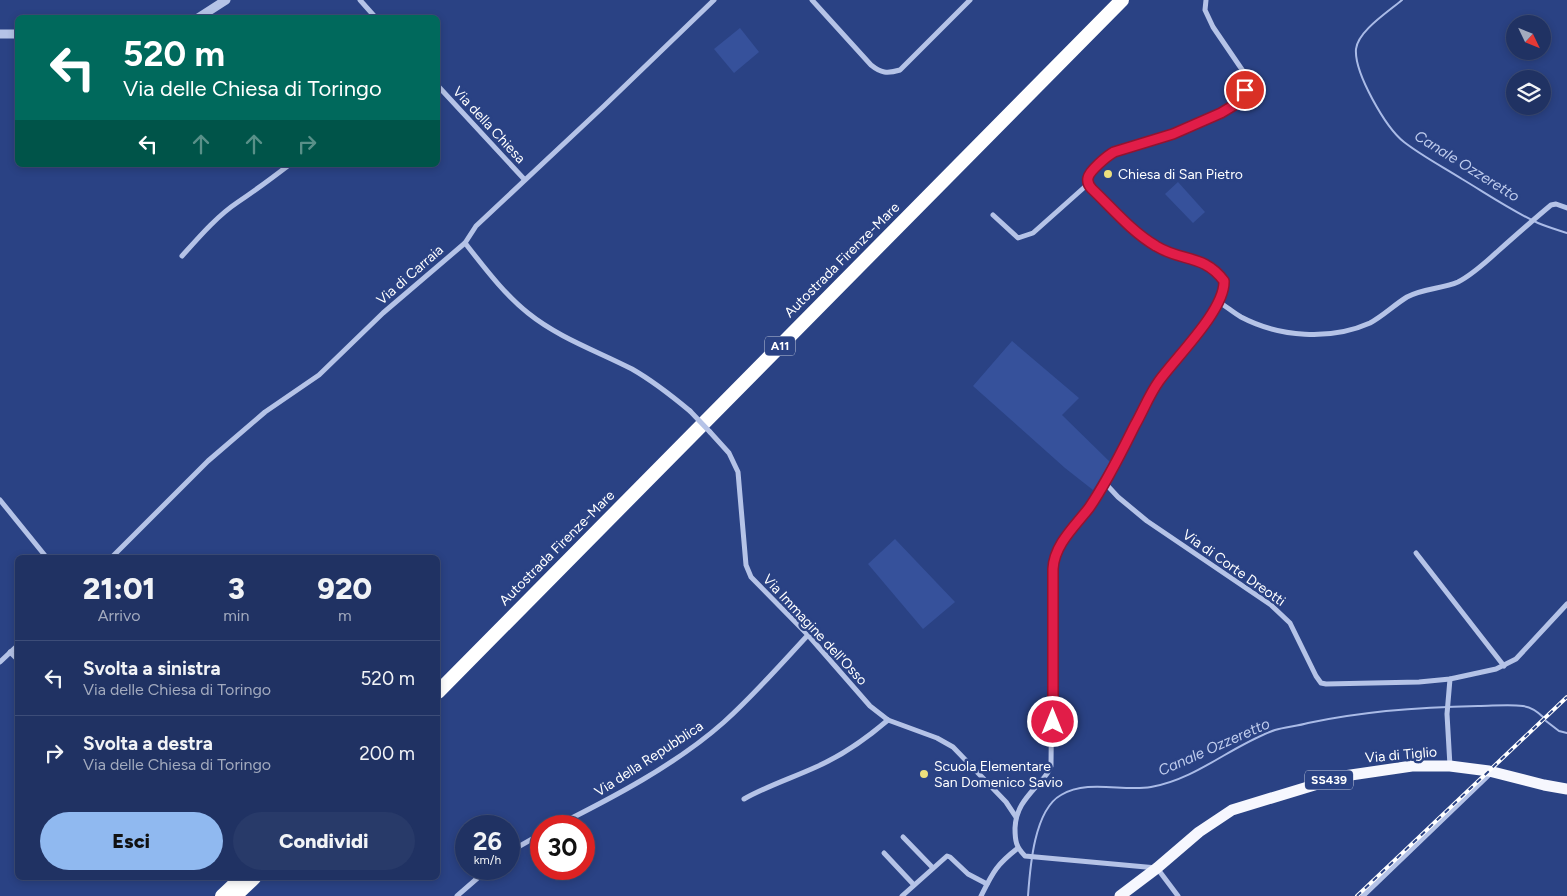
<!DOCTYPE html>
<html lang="it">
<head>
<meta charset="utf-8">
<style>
	body { margin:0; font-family:Figtree,sans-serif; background:#283a69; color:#f1f3f6; height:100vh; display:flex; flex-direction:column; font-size:19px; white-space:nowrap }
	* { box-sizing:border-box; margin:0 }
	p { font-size:16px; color:#a2aabe }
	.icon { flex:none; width:28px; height:28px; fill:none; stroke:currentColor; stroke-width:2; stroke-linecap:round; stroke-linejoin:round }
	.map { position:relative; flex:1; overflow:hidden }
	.details { position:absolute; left:15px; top:555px; width:425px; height:325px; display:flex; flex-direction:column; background:#203263; border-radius:8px; box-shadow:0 2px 8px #0003,0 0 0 1px #3d4d78 }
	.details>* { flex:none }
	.top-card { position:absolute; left:15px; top:15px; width:425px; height:152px; border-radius:8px; box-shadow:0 2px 8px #0003,0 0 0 1px #3d4d78; background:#00695c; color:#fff; overflow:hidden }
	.needle { width:32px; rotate:133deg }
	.tools { position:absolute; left:1506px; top:15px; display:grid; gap:10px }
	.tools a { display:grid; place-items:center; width:45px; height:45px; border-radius:50%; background:#203263; box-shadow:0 2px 8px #0003,0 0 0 1px #3d4d78; font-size:25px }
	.speed { position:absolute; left:455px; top:815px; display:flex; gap:10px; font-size:25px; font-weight:700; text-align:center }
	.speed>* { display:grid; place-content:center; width:65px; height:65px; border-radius:50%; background:#203263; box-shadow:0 2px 8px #0003,0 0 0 1px #3d4d78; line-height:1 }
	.speed small { font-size:12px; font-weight:400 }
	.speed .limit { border:8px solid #d22; background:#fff; color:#111 }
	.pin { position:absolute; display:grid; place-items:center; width:42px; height:42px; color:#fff; margin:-21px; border:2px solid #fff; border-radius:50%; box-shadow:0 1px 5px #0007 }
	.me { position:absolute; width:55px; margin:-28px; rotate:0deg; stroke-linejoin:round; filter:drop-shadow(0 0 4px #0008) }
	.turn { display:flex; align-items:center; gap:18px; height:105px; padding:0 25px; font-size:22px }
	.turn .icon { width:65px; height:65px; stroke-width:2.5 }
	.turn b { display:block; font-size:35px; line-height:42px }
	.lanes { display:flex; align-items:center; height:48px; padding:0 25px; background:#0003; justify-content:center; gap:25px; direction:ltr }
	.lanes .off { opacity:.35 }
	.eta { display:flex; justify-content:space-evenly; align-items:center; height:85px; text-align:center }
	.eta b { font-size:30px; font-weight:800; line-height:35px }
	.cta { display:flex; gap:10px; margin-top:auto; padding:10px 25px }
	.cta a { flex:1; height:58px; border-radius:30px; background:#90b9f0; color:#111; font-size:20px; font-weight:800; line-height:58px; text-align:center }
	.cta a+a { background:#283a69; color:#f1f3f6 }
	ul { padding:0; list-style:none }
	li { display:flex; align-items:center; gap:15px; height:75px; padding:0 25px; border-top:1px solid #3d4d78 }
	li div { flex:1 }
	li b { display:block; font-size:19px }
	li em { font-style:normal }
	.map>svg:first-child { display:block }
	.green { fill:#36519b }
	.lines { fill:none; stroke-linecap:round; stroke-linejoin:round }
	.stream { stroke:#aabbe7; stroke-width:2 }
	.minor { stroke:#b5c3e7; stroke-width:5 }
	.tertiary { stroke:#b5c3e7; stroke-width:9 }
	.primary { stroke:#f6f7fe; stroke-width:11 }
	.motorway { stroke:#fff; stroke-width:14 }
	.rail-casing { stroke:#fff; stroke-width:4 }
	.rail { stroke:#2a4284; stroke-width:2; stroke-dasharray:5.5; stroke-linecap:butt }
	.minor-bridge { stroke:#b5c3e7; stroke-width:5 }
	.route-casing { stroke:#92132f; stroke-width:12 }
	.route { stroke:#e11d48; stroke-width:9 }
	.poi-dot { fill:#ede07d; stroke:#2a4284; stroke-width:2 }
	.labels { text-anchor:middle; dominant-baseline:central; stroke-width:5; stroke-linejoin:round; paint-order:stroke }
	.shield { fill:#2a4284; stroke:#bfc6da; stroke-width:1 }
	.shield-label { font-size:12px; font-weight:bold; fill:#fff }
	.street-label { font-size:14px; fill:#fff; stroke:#2a4284 }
	.poi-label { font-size:14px; fill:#fff; stroke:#2a4284; text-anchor:start }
	.water-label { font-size:15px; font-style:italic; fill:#c0cdee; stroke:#2a4284 }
</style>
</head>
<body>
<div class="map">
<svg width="1567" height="896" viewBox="0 0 1567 896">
	<rect width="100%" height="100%" fill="#2a4284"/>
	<!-- green -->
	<g class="green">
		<polygon points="740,28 759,52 734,73 714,49"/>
		<polygon points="1178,182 1205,212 1193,223 1165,194"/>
		<polygon points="1012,341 1079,398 1062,415 1110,462 1093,490 1065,468 973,386"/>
		<polygon points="895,539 955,602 923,629 868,564"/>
	</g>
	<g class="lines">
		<!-- stream -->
		<g class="stream">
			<path d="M1402 0C1388 12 1358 31 1356 49 1354 73 1386 128 1404 142 1422 156 1443 167 1462 179 1487 194 1512 211 1538 223 1547 227 1558 230 1567 233"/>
			<polyline points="1546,721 1559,731 1567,733"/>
			<path d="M1028 896C1030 868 1034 810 1061 795 1088 779 1123 792 1151 787 1197 779 1232 745 1275 730 1285 727 1298 726 1308 723 1364 711 1421 707 1478 706 1492 706 1509 704 1523 706 1531 707 1537 711 1543 717"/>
		</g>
		<!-- minor -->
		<g class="minor">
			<polyline points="360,0 376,18"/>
			<path d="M812 0 871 65C881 73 887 74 900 70L970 0"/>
			<polyline points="438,86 524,179"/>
			<polyline points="993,215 1018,238 1033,233 1088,184"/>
			<path d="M465 243C484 267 504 294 528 313 559 338 597 351 632 369 653 381 672 396 690 411"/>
			<path d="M182 256C199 237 217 216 238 202 256 190 272 178 289 165"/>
			<path d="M1219 302C1227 307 1234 313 1241 317 1279 337 1330 341 1370 323 1383 316 1394 305 1407 297 1424 288 1442 289 1458 282 1472 275 1485 263 1497 252 1515 236 1533 220 1551 205L1556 204 1567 208"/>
			<polyline points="710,432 729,453 738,472 746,565 751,577 808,635 870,706 888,720 937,738 953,747 1006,802 1016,817"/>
			<polyline points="1105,483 1118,497 1147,521 1271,605 1290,623 1316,676 1321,683 1326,684 1419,682 1450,679 1496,669 1516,659 1567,604"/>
			<polyline points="0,500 47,558"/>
			<polyline points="1416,553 1504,666"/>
			<polyline points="111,558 208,461 265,412 319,375 383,313 465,243 476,226 604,106 714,0"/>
			<polyline points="10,652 18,660"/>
			<polyline points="0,662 18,645"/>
			<polyline points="1450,679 1447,714 1450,766"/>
			<path d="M744 799C767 786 792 778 816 767 841 756 867 738 888 720"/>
			<path d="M556 826C612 798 677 764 724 722 754 695 781 664 808 635"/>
			<polyline points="903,837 933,868"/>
			<polyline points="509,852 541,834"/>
			<polyline points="884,853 914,885"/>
			<polyline points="457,896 488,869"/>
			<polyline points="902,896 947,856 950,857 968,874 987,884"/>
			<path d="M981 896C993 872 996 865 1018 848"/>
			<path d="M1178 896 1157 868 1025 856C1016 847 1015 841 1015 828 1016 807 1027 797 1040 782 1045 777 1049 772 1051 766L1053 564C1059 539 1090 507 1104 483 1124 451 1137 413 1158 382 1175 357 1225 310 1224 281 1204 254 1182 262 1156 247 1133 233 1112 208 1092 189 1089 186 1087 183 1088 178 1089 171 1107 156 1114 152L1173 134 1221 113 1236 104 1242 96 1245 90V74L1213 27 1205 10 1206 0"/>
			<polyline points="1363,896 1492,772"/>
		</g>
		<!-- tertiary -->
		<g class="tertiary">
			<polyline points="198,18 226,0"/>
			<polyline points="0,34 18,34"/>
		</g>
		<!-- primary -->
		<polyline class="primary" points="1120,896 1157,868 1199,832 1232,810 1344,776 1412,766 1450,766 1489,771 1544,785 1567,789"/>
		<!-- motorway -->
		<g class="motorway">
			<polyline points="438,692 1122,0"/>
			<polyline points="222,896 239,880"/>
			<polyline points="235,896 254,878"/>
		</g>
		<defs>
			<polyline id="rail" points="1357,896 1567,697"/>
		</defs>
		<!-- rail casing -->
		<use href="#rail" class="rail-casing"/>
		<!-- rail -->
		<use href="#rail" class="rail"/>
		<!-- minor-bridge -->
		<polyline class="minor-bridge" points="690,411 710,432"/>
	</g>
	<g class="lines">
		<defs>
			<path id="route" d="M1053 722V569C1054 545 1075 526 1089 508 1107 482 1121 453 1135 425 1143 411 1149 395 1159 381 1176 357 1225 310 1224 281 1204 254 1182 262 1156 246 1132 232 1112 208 1092 189 1089 186 1087 183 1088 178 1089 171 1107 156 1114 152L1173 134 1221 113 1236 104 1245 90"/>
		</defs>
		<!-- route casing -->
		<use href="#route" class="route-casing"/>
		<!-- route -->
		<use href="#route" class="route"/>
	</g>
	<!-- markers -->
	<g class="poi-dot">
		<circle cx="1108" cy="174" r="5"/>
		<circle cx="924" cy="774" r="5"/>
	</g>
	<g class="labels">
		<!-- shield labels -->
		<g class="shield">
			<rect x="765" y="336.5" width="30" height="19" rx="4"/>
			<rect x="1305" y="770.5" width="48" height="19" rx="4"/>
		</g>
		<g class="shield-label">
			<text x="780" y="346">A11</text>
			<text x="1329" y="780">SS439</text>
		</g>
		<!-- street labels -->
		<g class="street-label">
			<text transform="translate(489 125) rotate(47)">Via della Chiesa</text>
			<text transform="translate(842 260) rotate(-45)">Autostrada Firenze-Mare</text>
			<text transform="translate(410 275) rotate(-41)">Via di Carraia</text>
			<text transform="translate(557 548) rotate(-45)">Autostrada Firenze-Mare</text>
			<text transform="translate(1234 568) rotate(35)">Via di Corte Dreotti</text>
			<text transform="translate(815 630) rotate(47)">Via Immagine dell'Osso</text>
			<text transform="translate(1401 755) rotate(-5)">Via di Tiglio</text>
			<text transform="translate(649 759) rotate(-33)">Via della Repubblica</text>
		</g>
		<!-- poi labels -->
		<g class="poi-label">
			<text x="1118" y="174">Chiesa di San Pietro</text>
			<text x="934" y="766">Scuola Elementare<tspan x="934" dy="16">San Domenico Savio</tspan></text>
		</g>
		<!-- water labels -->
		<g class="water-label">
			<text transform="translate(1467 166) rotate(32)">Canale Ozzeretto</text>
			<text transform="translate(1214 747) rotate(-24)">Canale Ozzeretto</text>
		</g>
	</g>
</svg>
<div class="tools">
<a><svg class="needle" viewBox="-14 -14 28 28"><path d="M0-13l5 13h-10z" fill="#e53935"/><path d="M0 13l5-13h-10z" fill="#a2aabe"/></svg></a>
<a><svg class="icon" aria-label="layers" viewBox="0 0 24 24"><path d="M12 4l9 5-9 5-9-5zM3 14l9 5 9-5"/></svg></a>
</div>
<div class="speed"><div>26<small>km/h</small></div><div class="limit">30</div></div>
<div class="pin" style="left:1245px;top:90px;background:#d93025"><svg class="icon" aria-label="arrive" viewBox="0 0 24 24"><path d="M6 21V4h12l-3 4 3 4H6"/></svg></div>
<svg class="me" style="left:1053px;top:722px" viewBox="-20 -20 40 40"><circle r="17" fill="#e11d48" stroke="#fff" stroke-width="3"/><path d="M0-11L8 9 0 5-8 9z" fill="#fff"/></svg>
<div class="top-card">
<div class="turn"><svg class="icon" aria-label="left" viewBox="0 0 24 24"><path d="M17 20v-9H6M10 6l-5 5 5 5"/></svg><div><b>520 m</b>Via delle Chiesa di Toringo</div></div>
<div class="lanes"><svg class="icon" aria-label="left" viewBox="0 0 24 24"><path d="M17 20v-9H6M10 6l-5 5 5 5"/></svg><svg class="icon off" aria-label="ahead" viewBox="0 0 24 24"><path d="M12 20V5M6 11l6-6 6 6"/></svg><svg class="icon off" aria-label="ahead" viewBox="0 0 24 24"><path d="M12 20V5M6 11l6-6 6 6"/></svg><svg class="icon off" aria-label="right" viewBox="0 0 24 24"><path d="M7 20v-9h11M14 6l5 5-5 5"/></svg></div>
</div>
<section class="details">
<div class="eta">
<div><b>21:01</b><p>Arrivo</p></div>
<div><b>3</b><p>min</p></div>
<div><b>920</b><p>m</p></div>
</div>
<ul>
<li><svg class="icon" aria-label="left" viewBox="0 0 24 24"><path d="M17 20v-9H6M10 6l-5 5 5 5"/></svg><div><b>Svolta a sinistra</b><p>Via delle Chiesa di Toringo</p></div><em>520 m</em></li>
<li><svg class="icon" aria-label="right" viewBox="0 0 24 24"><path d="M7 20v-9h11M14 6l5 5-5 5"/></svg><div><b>Svolta a destra</b><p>Via delle Chiesa di Toringo</p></div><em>200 m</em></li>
</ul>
<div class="cta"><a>Esci</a><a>Condividi</a></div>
</section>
</div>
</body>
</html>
